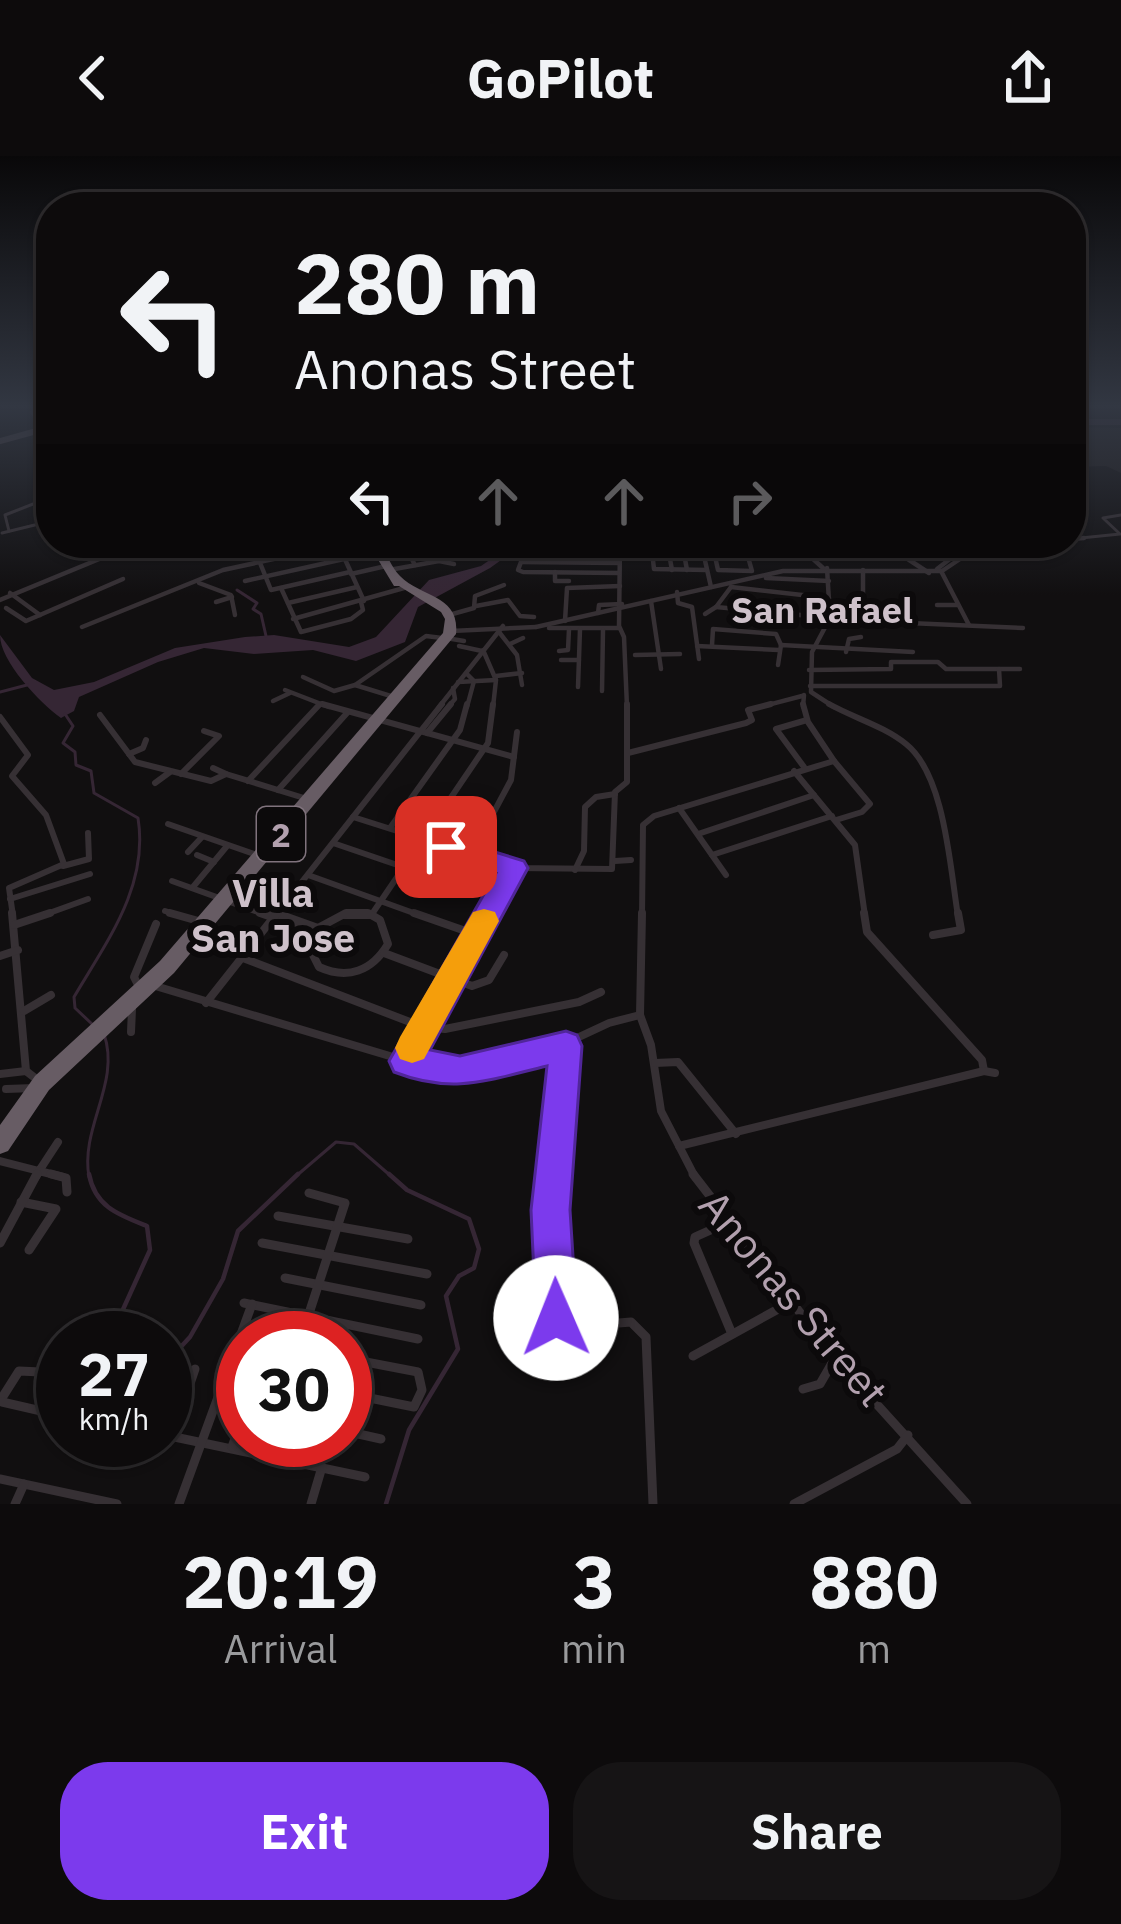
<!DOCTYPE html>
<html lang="en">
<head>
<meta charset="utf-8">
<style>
	body { margin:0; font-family:"IBM Plex Sans",sans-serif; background:#161415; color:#f1f3f6; height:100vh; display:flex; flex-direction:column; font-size:45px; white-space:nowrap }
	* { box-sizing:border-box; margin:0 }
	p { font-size:39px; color:#9a9b9d }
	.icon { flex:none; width:66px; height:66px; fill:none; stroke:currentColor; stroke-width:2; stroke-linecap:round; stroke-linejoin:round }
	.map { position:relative; height:1348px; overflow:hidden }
	.sheet { display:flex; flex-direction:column; background:#0d0b0c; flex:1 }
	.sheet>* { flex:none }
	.top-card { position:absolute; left:36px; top:36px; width:1050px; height:366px; border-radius:48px; box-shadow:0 3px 9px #0004,0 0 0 3px #2d2b2d; background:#0d0b0c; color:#f1f3f6; overflow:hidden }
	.speed { position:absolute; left:36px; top:1155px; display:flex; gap:24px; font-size:60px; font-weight:700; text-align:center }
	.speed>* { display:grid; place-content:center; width:156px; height:156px; border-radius:50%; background:#0d0b0c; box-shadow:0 3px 9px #0004,0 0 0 3px #2d2b2d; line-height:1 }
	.speed small { font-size:30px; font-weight:400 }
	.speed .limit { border:18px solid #d22; background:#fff; color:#111 }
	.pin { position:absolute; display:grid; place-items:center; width:102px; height:102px; color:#fff; margin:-51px; border-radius:24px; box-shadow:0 6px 18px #0006 }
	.me { position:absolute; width:132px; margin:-66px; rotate:359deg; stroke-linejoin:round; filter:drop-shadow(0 0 9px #0008) }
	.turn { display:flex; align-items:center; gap:42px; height:252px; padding:0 60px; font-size:54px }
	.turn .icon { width:156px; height:156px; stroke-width:2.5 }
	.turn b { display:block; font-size:84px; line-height:102px }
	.lanes { display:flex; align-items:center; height:114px; padding:0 60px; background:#0003; justify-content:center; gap:60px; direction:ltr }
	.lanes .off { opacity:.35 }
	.eta { display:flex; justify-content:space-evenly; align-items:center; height:204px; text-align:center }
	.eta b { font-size:72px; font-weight:800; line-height:84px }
	.action { display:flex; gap:24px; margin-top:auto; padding:24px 60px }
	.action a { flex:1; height:138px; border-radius:48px; background:#7c3aed; color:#fff; font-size:48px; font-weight:800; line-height:138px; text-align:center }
	.action a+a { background:#161415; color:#f1f3f6 }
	header { display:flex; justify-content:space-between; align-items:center; height:156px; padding:0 60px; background:#0d0b0c; font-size:54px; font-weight:800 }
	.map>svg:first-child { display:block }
	.built { fill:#1e1b1c }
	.water { fill:#352634 }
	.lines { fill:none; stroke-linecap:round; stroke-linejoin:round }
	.stream-far1 { stroke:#352634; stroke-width:3 }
	.stream { stroke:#352634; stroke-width:4.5 }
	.river { stroke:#352634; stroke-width:6 }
	.street-far4 { stroke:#363034; stroke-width:3 }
	.street-far3 { stroke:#363034; stroke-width:4.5 }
	.street-far2 { stroke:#363034; stroke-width:6 }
	.street-far1 { stroke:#363034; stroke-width:8 }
	.street { stroke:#363034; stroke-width:9 }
	.secondary { stroke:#463e43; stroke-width:6 }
	.highway { fill:#675c64; fill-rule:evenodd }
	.route { fill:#7c3aed; stroke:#51269a; stroke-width:3 }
	.slow { fill:#f59e0b }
	.labels { text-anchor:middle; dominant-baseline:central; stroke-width:12; stroke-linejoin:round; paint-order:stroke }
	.shield { fill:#0c0a0b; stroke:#80737d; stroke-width:3 }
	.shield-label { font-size:33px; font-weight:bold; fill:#b2a0ae }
	.far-quarter-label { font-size:36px; font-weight:bold; fill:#cec1ca; stroke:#0c0a0b }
	.neighbourhood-label { font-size:39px; font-weight:bold; fill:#cec1ca; stroke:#0c0a0b }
	.near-street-label { font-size:42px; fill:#b2a0ae; stroke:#0c0a0b }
</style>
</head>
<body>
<header><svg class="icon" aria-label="back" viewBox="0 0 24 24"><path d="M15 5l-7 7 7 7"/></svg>GoPilot<svg class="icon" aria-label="share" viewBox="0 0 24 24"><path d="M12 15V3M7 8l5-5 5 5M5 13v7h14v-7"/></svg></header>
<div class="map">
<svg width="1121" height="1348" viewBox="0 0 1121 1348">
	<rect width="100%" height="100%" fill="#110f10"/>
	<!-- built -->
	<polygon class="built" points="1071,271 1121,272 1121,317 1106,310 1071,311"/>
	<!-- water -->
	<path class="water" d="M514 387H525L490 412 418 451 405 486 356 505 313 494 254 498 204 492 158 506 79 541 74 555 61 562C39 546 0 505 0 479L32 522 54 534 94 526 175 492 245 481 274 479 349 491 376 481 429 424 481 410Z"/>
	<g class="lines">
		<!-- stream-far1 -->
		<g class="stream-far1">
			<polyline points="237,434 257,447 253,453 261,458 266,480"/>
			<polyline points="0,536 27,529"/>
			<path d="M65 558 73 570 63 587 75 596 76 609 91 615 94 637 138 662C149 730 107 785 74 841L75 852 92 868"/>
			<path d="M89 1021C80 971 121 927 104 878"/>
			<polyline points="295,1021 336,986 354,988 392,1021"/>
		</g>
		<!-- stream -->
		<g class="stream">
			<path d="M89 1018C95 1051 119 1059 147 1070L150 1094 110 1182"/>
			<polyline points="165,1208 190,1181 223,1123 238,1075 298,1018"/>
			<polyline points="386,1348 409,1274 458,1193 446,1140 459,1120 474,1112 479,1093 469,1063 407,1034 389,1018"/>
		</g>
		<!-- river -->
		<polyline class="river" points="1071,266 1121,266"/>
		<!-- street-far4 -->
		<g class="street-far4">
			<polyline points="33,254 48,251"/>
			<polyline points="31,256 39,265 51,265"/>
			<polyline points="36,262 51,258"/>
			<polyline points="51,306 46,308 51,312"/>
			<polyline points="45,344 51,365"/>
			<polyline points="9,375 5,359 51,341"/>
			<polyline points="2,377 51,365"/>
			<polyline points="1071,383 1120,378 1103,362 1121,359"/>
		</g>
		<!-- street-far3 -->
		<g class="street-far3">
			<polyline points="1071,383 1084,382"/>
			<polyline points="141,387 158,395 201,387"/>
			<polyline points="252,387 271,434 350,416"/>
			<polyline points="403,387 415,409"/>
			<polyline points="620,387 619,470 624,481 627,551"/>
			<polyline points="651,387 654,413 707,414"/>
			<polyline points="667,387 672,414"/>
			<polyline points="682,387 687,414"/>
			<polyline points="701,387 711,431"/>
			<polyline points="712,387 718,414 752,415 744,387"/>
			<polyline points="813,387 812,402 823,412"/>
			<polyline points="1023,387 1034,387"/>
			<polyline points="338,388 364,445"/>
			<polyline points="935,388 955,399 937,413"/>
			<polyline points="869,395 888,390 929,417"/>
			<polyline points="224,397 269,387"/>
			<polyline points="620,399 528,396 538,388 631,388 636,398"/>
			<polyline points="521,406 518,414 523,416 619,417"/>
			<polyline points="521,406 619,407"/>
			<polyline points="827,412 830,462 812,496 811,536 834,551"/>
			<polyline points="389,414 439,405 454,408"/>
			<polyline points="941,415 969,469"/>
			<polyline points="555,416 555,425 569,425"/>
			<polyline points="351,418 386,410"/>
			<polyline points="766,422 829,425"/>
			<polyline points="245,425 344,403"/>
			<polyline points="199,427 231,439 235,459"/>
			<polyline points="731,431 716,451 863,465 863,414"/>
			<polyline points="731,431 829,442"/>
			<polyline points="281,432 301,476 351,463 363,454 361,446"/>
			<polyline points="677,436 678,447 692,451 699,503"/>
			<polyline points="10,437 40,459"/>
			<polyline points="0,444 138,387"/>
			<polyline points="651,445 661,513"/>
			<polyline points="216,446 232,441"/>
			<polyline points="288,447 357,431"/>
			<polyline points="937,449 957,449"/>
			<polyline points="476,450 508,444 520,460 534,461"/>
			<polyline points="6,452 26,465 123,423"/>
			<polyline points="598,457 599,449 622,448"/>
			<polyline points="705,458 716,451"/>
			<polyline points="449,459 474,452 475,440 504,429"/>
			<polyline points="293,463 404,432"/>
			<polyline points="565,465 567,432 620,430"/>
			<polyline points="863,465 1023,472"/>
			<polyline points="82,471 223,414 339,389"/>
			<polyline points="536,471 783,415 942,415 984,387"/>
			<polyline points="549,472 619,472"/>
			<polyline points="451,475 536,471"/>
			<polyline points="499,476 517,499 522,529"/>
			<polyline points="446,482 464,485"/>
			<polyline points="510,488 523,482"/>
			<polyline points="712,489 713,473 776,478 781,489"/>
			<polyline points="459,490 482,495"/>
			<polyline points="697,490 779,494"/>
			<polyline points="483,494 496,524 493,551"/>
			<polyline points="559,495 568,494 569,473"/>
			<polyline points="846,496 849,483 861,481"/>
			<polyline points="635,499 680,498"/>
			<polyline points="561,504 579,504"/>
			<polyline points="778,509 781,489 913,496"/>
			<polyline points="809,514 891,513 891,506 938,506 946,513 1020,513"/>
			<polyline points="496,520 522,517"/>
			<polyline points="303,521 334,535 355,529"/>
			<polyline points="458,526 496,524"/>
			<polyline points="810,530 1000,530 999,513"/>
			<polyline points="578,531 580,473"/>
			<polyline points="285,534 329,551"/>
			<polyline points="602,535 603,474"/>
			<polyline points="394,541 355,529 426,480 442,482"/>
			<polyline points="273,545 290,537"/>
			<polyline points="439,551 503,470"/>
			<polyline points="448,551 455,543 453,532"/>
			<polyline points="467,551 474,525 467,518"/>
			<polyline points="760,551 802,540"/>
			<polyline points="803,551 804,539"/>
		</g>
		<!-- street-far2 -->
		<g class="street-far2">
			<polyline points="322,548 514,601"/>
			<path d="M829 548C854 562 884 570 906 588 945 619 950 712 958 760"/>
			<polyline points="100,559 135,606 211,625 226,618 304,642"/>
			<polyline points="0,561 28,599 12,620 46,659 64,708 9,732 13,760"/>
			<polyline points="427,577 451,548"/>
			<polyline points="628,597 746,567 752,564 748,554 771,548"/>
			<polyline points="129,598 143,592 146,584"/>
			<polyline points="834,605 870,648 862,656 836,664"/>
			<polyline points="804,611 776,573 807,564"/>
			<polyline points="213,612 226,618"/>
			<polyline points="794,615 855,689 865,760"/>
			<polyline points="181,618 219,580 204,575"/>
			<polyline points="248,625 319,549"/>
			<polyline points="155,627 170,616"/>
			<polyline points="278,634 347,557"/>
			<polyline points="679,652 726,719"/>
			<polyline points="353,661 514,712 612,713 615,636 627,626 627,548"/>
			<polyline points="168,668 260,700"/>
			<polyline points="390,672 460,574 467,548"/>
			<polyline points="698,678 814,639"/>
			<polyline points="333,687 494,742"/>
			<polyline points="188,696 202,681"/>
			<polyline points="197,699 214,706"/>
			<polyline points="471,699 511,624 517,576"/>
			<polyline points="712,699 832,660"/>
			<polyline points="615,705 631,704"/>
			<polyline points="63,710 89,703 88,677"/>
			<polyline points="575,714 584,695 585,651 596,641 615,638"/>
			<polyline points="308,719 422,760"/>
			<polyline points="172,725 269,760"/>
			<polyline points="193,731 227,690"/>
			<polyline points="232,740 284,760"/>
			<polyline points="10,743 90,718"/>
			<polyline points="165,755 180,760"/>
			<polyline points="372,758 488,587 493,548"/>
			<polyline points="41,760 88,743"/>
			<polyline points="275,760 442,548"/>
			<polyline points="341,760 372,760"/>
			<polyline points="487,760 514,712"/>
			<polyline points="642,760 643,669 654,660 834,605 808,566 803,548"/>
		</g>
		<!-- street-far1 -->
		<g class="street-far1">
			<polyline points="12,757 26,915 39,925"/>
			<polyline points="170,757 202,766"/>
			<polyline points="260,757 315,776"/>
			<polyline points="276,757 318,772"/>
			<path d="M346 757H368L380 764 388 788C372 815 348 824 319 811L310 793 318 772Z"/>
			<polyline points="414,757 477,779"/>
			<polyline points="864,757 867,776 982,904 984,915"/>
			<polyline points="14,769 50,757"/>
			<polyline points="933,779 961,774 958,757"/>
			<polyline points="384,797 472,830 489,824 504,799"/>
			<polyline points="0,800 18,794"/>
			<polyline points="243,802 423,871 445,873 579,846 601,836"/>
			<polyline points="152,829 440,915 534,902 609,867 640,859 651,889 661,955 695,1021"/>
			<polyline points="140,833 134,821 156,768"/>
			<polyline points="206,847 277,757"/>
			<polyline points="24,855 51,839"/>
			<polyline points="640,859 642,757"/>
			<polyline points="131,876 132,853"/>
			<polyline points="405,906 489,757"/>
			<polyline points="655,907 678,906 736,978"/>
			<polyline points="0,918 26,915"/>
			<polyline points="6,933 34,932"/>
			<polyline points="679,990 984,915 995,917"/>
			<polyline points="0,1005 39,1015 58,986"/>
			<polyline points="36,1021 39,1015 63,1021"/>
			<polyline points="554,1021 566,890"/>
		</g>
		<!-- street -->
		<g class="street">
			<polyline points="51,1018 66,1022 67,1036"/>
			<polyline points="554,1018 551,1054 557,1163 569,1171 631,1166 646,1181 653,1348"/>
			<polyline points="693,1018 835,1202 967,1348"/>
			<polyline points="21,1046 56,1053 29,1094"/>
			<polyline points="278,1060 408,1083"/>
			<polyline points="724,1068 695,1081 694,1087 732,1178"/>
			<polyline points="0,1087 37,1018"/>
			<polyline points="262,1087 427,1118"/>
			<polyline points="285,1122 421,1149"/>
			<polyline points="244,1147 418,1183"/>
			<polyline points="270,1182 279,1155"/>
			<polyline points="301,1182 345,1047 309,1037"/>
			<polyline points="693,1200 791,1146"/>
			<polyline points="345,1202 418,1216 422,1234 414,1251 345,1237"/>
			<polyline points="803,1233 820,1228 835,1202"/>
			<polyline points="0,1245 19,1215 63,1217"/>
			<polyline points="2,1246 63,1260"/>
			<polyline points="345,1275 381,1283"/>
			<polyline points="165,1279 365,1321"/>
			<polyline points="172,1280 195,1213"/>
			<polyline points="232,1291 243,1260"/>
			<polyline points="261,1297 266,1284"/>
			<polyline points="0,1323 117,1348"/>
			<polyline points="15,1348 24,1328"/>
			<polyline points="179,1348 252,1148"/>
			<polyline points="311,1348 322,1311"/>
			<polyline points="794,1348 897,1293 908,1279"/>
		</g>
		<!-- secondary -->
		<polyline class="secondary" points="0,285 51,271"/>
		<!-- highway -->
		<path class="highway" d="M368 387H380C386 397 392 412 400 420 422 442 460 439 456 478L174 817 49 934 8 995 0 998V969L35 920 160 805 443 477 445 463 441 456 399 430H394Z"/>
	</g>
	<!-- sky -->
	<linearGradient id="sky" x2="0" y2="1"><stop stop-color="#090809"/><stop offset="0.57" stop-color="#323742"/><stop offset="1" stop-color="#323742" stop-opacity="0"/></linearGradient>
	<rect width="1121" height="439" fill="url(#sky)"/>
	<!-- route -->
	<path class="route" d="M446 681 524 705 528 712 430 894 460 900 566 875 577 879 582 890 570 1054 577 1162 571 1177 556 1183 542 1177 536 1162 531 1054 547 910C488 924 453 939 394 916L389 905 496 717 436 698 432 691 436 684Z"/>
	<!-- slow -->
	<polygon class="slow" points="484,753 495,756 499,765 424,903 412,907 400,903 395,892 400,881 473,756"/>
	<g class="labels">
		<!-- shield labels -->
		<rect class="shield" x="257" y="651" width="48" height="54" rx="9"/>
		<g class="shield-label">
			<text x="281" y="678">2</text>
		</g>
		<!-- far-quarter labels -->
		<g class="far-quarter-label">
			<text x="822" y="453">San Rafael</text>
		</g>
		<!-- neighbourhood labels -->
		<g class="neighbourhood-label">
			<text x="273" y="736">Villa<tspan x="273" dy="45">San Jose</tspan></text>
		</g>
		<!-- near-street labels -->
		<g class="near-street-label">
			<text transform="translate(794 1142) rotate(50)">Anonas Street</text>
		</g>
	</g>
</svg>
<div class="speed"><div>27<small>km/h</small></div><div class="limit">30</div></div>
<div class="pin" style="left:446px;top:691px;background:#d93025"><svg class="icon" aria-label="arrive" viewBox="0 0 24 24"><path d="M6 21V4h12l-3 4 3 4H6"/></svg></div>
<svg class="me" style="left:556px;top:1162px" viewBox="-20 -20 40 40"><circle r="19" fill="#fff"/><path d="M0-13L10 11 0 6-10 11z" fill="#7c3aed"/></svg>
<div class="top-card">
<div class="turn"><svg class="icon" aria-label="left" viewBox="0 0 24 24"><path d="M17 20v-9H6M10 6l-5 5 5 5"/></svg><div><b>280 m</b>Anonas Street</div></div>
<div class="lanes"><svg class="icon" aria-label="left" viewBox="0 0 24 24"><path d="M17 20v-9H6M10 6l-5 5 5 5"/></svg><svg class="icon off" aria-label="ahead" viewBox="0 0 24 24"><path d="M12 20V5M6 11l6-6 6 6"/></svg><svg class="icon off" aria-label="ahead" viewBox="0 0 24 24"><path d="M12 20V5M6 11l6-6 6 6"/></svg><svg class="icon off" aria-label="right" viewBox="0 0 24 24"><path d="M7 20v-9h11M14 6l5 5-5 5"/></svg></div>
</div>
</div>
<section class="sheet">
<div class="eta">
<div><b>20:19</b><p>Arrival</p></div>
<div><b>3</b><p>min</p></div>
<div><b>880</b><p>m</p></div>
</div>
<div class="action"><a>Exit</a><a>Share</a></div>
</section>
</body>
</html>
